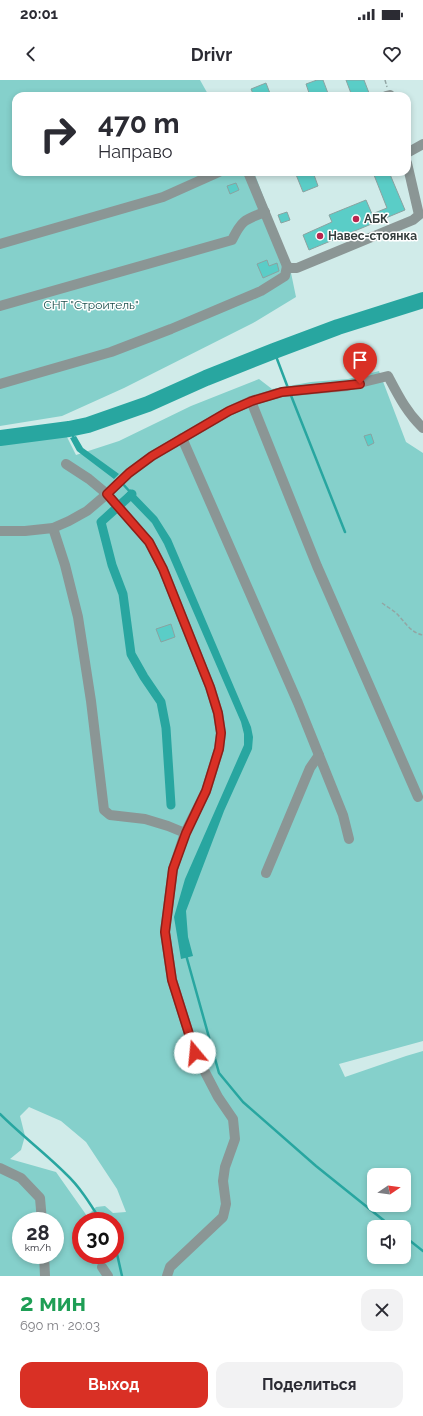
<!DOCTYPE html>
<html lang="ru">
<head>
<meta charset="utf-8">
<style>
	body { margin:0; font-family:Raleway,sans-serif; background:#f2f2f3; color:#2b2b33; height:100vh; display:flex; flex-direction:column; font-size:15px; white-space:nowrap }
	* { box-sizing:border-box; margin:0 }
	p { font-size:13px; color:#7c7c81 }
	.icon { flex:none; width:22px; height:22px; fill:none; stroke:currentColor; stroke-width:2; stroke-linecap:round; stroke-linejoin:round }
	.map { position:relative; height:1196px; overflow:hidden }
	.details { display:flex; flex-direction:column; background:#fff; flex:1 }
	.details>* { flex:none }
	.banner { position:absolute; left:12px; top:12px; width:399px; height:84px; border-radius:12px; box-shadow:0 2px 6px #0003; background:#fff; color:#2b2b33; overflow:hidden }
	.needle { width:26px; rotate:77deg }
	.buttons { position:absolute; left:367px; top:1088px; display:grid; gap:8px }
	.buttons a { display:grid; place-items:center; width:44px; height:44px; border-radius:8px; background:#fff; box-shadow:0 2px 6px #0003; font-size:20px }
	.speed { position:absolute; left:12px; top:1132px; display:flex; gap:8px; font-size:20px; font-weight:700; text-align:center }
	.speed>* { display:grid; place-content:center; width:52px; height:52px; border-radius:50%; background:#fff; box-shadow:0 2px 6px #0003; line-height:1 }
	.speed small { font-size:10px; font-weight:400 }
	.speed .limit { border:6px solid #d22; background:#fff; color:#111 }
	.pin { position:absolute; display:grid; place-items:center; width:34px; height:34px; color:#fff; margin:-41px -17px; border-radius:50% 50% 50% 0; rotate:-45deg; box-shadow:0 0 4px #0007 }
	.pin .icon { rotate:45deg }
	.me { position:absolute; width:44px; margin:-22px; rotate:343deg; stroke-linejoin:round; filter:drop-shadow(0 0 3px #0008) }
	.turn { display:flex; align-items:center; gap:14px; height:84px; padding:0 20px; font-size:18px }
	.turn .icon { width:52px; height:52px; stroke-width:2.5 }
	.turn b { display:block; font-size:28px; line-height:34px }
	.round { display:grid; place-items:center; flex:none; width:42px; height:42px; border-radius:12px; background:#f2f2f3 }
	.headline { display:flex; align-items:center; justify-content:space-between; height:68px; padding:0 20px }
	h1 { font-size:24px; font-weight:700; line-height:30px; color:#1e9e55 }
	.cta { display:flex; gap:8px; margin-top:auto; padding:8px 20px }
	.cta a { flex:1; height:46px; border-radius:12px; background:#d93025; color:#fff; font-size:16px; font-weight:700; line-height:46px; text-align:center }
	.cta a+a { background:#f2f2f3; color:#2b2b33 }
	.status { display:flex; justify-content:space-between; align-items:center; height:28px; padding:0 20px; background:#fff; direction:ltr }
	.status svg { height:11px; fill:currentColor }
	header { display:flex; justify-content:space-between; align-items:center; height:52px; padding:0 20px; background:#fff; font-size:18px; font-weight:700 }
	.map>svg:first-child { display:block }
	.green { fill:#85d0cb; fill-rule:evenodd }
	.water { fill:#28a6a0 }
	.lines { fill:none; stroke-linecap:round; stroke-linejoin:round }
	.stream { stroke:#28a6a0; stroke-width:2.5 }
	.canal { stroke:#28a6a0; stroke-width:9 }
	.river { stroke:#28a6a0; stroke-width:16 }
	.building { fill:#5acdc7; stroke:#89a3a1 }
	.path { stroke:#92a6a4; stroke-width:1.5; stroke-dasharray:4 2; stroke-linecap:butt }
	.minor { stroke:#8b9695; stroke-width:10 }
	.route-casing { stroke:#8d1f18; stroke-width:10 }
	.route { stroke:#d93025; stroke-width:7 }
	.poi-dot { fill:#b7264f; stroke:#fff; stroke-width:1.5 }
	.labels { text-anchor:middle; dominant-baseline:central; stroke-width:3; stroke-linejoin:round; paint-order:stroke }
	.poi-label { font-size:12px; font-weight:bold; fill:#343e3d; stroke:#fff; text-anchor:start }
	.park-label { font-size:12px; fill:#194d4a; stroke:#fff }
</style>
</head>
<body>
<div class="status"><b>20:01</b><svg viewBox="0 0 49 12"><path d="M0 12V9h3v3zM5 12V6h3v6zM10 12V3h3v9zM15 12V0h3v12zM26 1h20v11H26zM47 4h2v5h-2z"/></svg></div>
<header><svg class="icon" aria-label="back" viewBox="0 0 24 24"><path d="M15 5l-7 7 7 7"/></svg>Drivr<svg class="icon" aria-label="heart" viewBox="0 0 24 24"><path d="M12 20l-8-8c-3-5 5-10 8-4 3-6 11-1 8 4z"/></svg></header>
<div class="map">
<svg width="423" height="1196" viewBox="0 0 423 1196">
	<rect width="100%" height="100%" fill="#d0ebe9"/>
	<!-- green -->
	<g class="green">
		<polygon points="0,0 200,0 209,16 16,16 16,92 254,92 290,188 296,217 253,243 124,308 62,336 0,346"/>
		<path d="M379 291 406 362 423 373V961L339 984 345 997 406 976 423 971V1196H0V365L62 354 67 357 76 375 119 361 191 326 259 299 272 309 311 302 348 299ZM29 1027 61 1041 86 1062 117 1109 126 1132 113 1133 105 1126 96 1127 87 1136 56 1092 10 1079 21 1070 25 1056 20 1036ZM374 1095H404V1125H374ZM21 1141H55V1175H21ZM81 1141H115V1175H81ZM374 1147H404V1177H374Z"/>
	</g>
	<!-- water -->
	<g class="water">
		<polygon points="76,356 83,368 119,394 114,399 77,371 70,358"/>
		<polygon points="130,409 157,437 171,459 251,647 253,657 252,669 224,731 186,831 188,857 193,876 181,879 174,837 185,799 244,665 244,654 241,642 164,464 152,443 125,415"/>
	</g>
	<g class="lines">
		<!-- stream -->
		<g class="stream">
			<polyline points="274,271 288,308"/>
			<polyline points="290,313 345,452"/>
			<polyline points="69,349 75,360"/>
			<polyline points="122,403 131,413"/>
			<polyline points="186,875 219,993 243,1022 316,1086 392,1147"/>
			<path d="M0 1034C21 1055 45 1073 66 1094 80 1107 91 1125 101 1141"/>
			<polyline points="404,1156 423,1171"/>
			<polyline points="115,1165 122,1196"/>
		</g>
		<!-- canal -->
		<polyline class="canal" points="132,414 101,442 112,485 123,514 131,574 144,597 161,622 166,648 171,725"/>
		<!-- river -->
		<polyline class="river" points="0,358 69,349 88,345 148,324 206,298 274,271 338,247 423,220"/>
	</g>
	<!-- building -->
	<g class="building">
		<polygon points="317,0 323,0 329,16 310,16 306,4"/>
		<polygon points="346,0 364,0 369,13 361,16 352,16"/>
		<polygon points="266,3 271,16 254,16 251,9"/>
		<polygon points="295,92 313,92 318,106 303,112"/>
		<polygon points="381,92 389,92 405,130 309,170 303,155 332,142 329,135 366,120 372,134 387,128 374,95"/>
		<polygon points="236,103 239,110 230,114 227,106"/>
		<polygon points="287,132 290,140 281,143 278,135"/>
		<polygon points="267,180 269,186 277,183 279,191 263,198 257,184"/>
		<polygon points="371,354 374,363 368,366 364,356"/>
		<polygon points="171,544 175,557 161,562 156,549"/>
	</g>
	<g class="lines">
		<!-- path -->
		<g class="path">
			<polyline points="385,0 387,7"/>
			<polyline points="407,56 410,62"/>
			<path d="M382 523C386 526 391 529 395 532 404 540 410 553 423 555"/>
		</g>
		<!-- minor -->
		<g class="minor">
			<polyline points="386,16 390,15"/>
			<polyline points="407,73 423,64"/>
			<polyline points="248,92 287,186"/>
			<polyline points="0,164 163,117 219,92"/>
			<path d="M0 226 232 160C242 140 244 140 265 132"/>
			<polyline points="0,304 111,272 171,249 261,211 285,196 287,186 290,188 297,188 413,140 419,135 407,83"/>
			<polyline points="251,321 317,486 418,717"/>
			<polyline points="182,358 298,623 343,735 349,759"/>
			<polyline points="66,384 89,399 107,414 149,462 163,489 210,607 218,633 221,653 219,669 206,711 185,753 173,789 165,852 172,900 195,973 218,1017 233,1039 235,1059 225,1087 223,1101 226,1124 223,1137 170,1187 167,1196"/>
			<polyline points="53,448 65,485 78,537 91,621 104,730 110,735 145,739 168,746 185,753"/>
			<path d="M0 451H25L53 448 69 441 87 431 107 414 129 393 152 376 229 331 251 321 282 312 347 306 388 296C398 315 407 333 423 348"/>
			<polyline points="266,793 310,688 319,675"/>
			<polyline points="0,1088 21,1098 40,1118 42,1141"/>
			<polyline points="44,1175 45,1196"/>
			<polyline points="102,1187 108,1196"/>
		</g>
	</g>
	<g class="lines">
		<defs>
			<polyline id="route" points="195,973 172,900 165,852 173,789 186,753 206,711 219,669 221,653 218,633 210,607 163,489 149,462 107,414 129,393 152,376 229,331 252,321 282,312 360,304"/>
		</defs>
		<!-- route casing -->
		<use href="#route" class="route-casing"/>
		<!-- route -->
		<use href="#route" class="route"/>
	</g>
	<!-- markers -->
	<g class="poi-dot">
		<circle cx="356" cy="139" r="4"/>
		<circle cx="320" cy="156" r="4"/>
	</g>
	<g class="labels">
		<!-- poi labels -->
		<g class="poi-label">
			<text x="364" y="139">АБК</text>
			<text x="328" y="156">Навес-стоянка</text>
		</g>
		<!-- park labels -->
		<g class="park-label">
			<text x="91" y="225">СНТ "Строитель"</text>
		</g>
	</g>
</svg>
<div class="buttons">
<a><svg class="needle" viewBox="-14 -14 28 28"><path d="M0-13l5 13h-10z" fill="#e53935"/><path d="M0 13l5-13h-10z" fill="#7c7c81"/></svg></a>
<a><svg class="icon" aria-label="sound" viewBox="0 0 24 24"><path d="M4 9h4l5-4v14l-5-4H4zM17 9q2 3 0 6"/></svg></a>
</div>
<div class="speed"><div>28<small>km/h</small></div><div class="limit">30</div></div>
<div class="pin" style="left:360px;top:304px;background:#d93025"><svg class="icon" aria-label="arrive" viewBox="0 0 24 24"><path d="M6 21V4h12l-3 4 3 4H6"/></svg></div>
<svg class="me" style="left:195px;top:973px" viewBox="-20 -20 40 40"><circle r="19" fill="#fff"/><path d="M0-13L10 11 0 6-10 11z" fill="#d93025"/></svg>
<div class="banner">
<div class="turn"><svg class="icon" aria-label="right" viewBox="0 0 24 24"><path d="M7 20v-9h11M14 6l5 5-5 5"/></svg><div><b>470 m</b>Направо</div></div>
</div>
</div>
<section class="details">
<div class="headline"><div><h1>2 мин</h1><p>690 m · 20:03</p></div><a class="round"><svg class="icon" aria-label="close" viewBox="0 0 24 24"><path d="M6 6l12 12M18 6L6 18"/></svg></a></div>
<div class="cta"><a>Выход</a><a>Поделиться</a></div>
</section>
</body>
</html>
